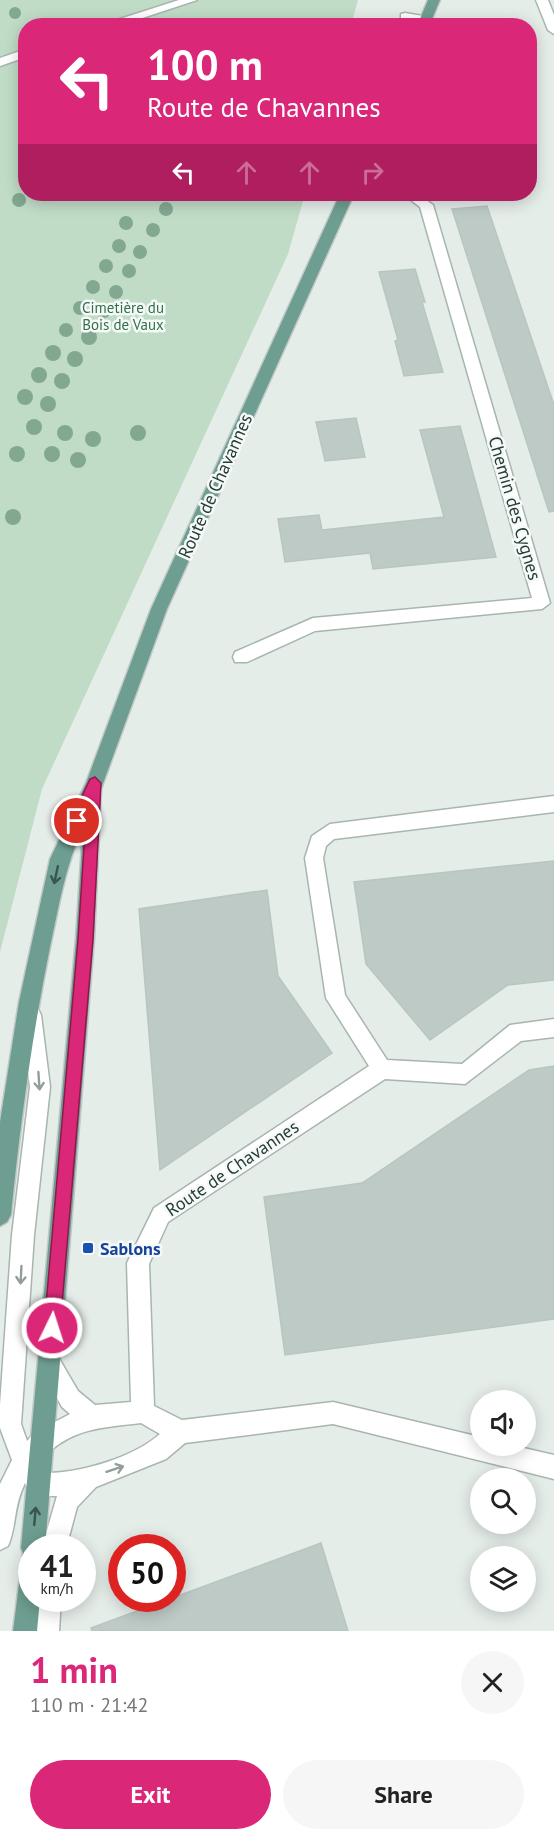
<!DOCTYPE html>
<html lang="en">
<head>
<meta charset="utf-8">
<style>
	body { margin:0; font-family:"PT Sans",sans-serif; background:#f6f6f6; color:#222; height:100vh; display:flex; flex-direction:column; font-size:22px; white-space:nowrap }
	* { box-sizing:border-box; margin:0 }
	p { font-size:20px; color:#767676 }
	.icon { flex:none; width:33px; height:33px; fill:none; stroke:currentColor; stroke-width:2; stroke-linecap:round; stroke-linejoin:round }
	.map { position:relative; height:1631px; overflow:hidden }
	.side { display:flex; flex-direction:column; background:#fff; flex:1 }
	.side>* { flex:none }
	.banner { position:absolute; left:18px; top:18px; width:519px; height:183px; border-radius:24px; box-shadow:0 3px 15px #0003; background:#db2777; color:#fff; overflow:hidden }
	.fabs { position:absolute; left:470px; top:1390px; display:grid; gap:12px }
	.fabs a { display:grid; place-items:center; width:66px; height:66px; border-radius:50%; background:#fff; box-shadow:0 3px 15px #0003; font-size:30px }
	.speed { position:absolute; left:18px; top:1534px; display:flex; gap:12px; font-size:30px; font-weight:700; text-align:center }
	.speed>* { display:grid; place-content:center; width:78px; height:78px; border-radius:50%; background:#fff; box-shadow:0 3px 15px #0003; line-height:1 }
	.speed small { font-size:15px; font-weight:400 }
	.speed .limit { border:9px solid #d22; background:#fff; color:#111 }
	.pin { position:absolute; display:grid; place-items:center; width:51px; height:51px; color:#fff; margin:-26px; border:3px solid #fff; border-radius:50%; box-shadow:0 2px 6px #0007 }
	.me { position:absolute; width:66px; margin:-33px; rotate:4deg; stroke-linejoin:round; filter:drop-shadow(0 0 4px #0008) }
	.turn { display:flex; align-items:center; gap:21px; height:126px; padding:0 30px; font-size:27px }
	.turn .icon { width:78px; height:78px; stroke-width:2.5 }
	.turn b { display:block; font-size:42px; line-height:51px }
	.lanes { display:flex; align-items:center; height:57px; padding:0 30px; background:#0003; justify-content:center; gap:30px; direction:ltr }
	.lanes .off { opacity:.35 }
	.round { display:grid; place-items:center; flex:none; width:63px; height:63px; border-radius:32px; background:#f6f6f6 }
	.headline { display:flex; align-items:center; justify-content:space-between; height:102px; padding:0 30px }
	h1 { font-size:36px; font-weight:700; line-height:45px; color:#db2777 }
	.button { display:flex; gap:12px; margin-top:auto; padding:12px 30px }
	.button a { flex:1; height:69px; border-radius:36px; background:#db2777; color:#fff; font-size:24px; font-weight:700; line-height:69px; text-align:center }
	.button a+a { background:#f6f6f6; color:#222 }
	.map>svg:first-child { display:block }
	.green { fill:#c0dcc7 }
	.building { fill:#bdcac5; stroke:#b8c6c0; stroke-width:1.5 }
	.lines { fill:none; stroke-linecap:round; stroke-linejoin:round }
	.minor-casing { stroke:#a8b5b0; stroke-width:3 }
	.major-casing { stroke:#c2c9c7; stroke-width:3 }
	.minor { fill:#fff; fill-rule:evenodd }
	.major { fill:#6e9e91; fill-rule:evenodd }
	.tree { fill:#83a892 }
	.oneway { stroke:#38554e }
	.oneway2 { stroke:#929e9b }
	.route { fill:#db2777; stroke:#8e194d; stroke-width:1.5 }
	.transit-dot { fill:#1a4fb4; stroke:#f5f9f7; stroke-width:2 }
	.labels { text-anchor:middle; dominant-baseline:central; stroke-width:5; stroke-linejoin:round; paint-order:stroke }
	.far-park-label { font-size:15px; fill:#33704b; stroke:#f5f9f7 }
	.street-label { font-size:18px; fill:#263d37; stroke:#f5f9f7 }
	.transit-label { font-size:18px; font-weight:bold; fill:#164399; stroke:#f5f9f7; text-anchor:start }
</style>
</head>
<body>
<div class="map">
<svg width="554" height="1631" viewBox="0 0 554 1631">
	<rect width="100%" height="100%" fill="#e5ede9"/>
	<!-- green -->
	<polygon class="green" points="0,0 358,0 351,25 26,26 26,194 305,194 288,254 42,789 0,952"/>
	<!-- building -->
	<g class="building">
		<polygon points="487,206 554,405 554,511 549,512 452,209"/>
		<polygon points="415,269 425,302 422,302 443,372 404,376 395,341 398,340 379,272"/>
		<polygon points="356,418 365,457 325,461 316,422"/>
		<polygon points="460,426 496,557 373,569 370,553 285,562 278,519 319,515 322,530 444,517 420,430"/>
		<polygon points="554,861 554,980 508,985 430,1040 366,964 354,882"/>
		<polygon points="267,890 278,976 332,1053 160,1170 139,909"/>
		<polygon points="554,1066 554,1319 285,1355 264,1197 362,1183 529,1070"/>
		<polygon points="321,1543 348,1631 92,1631 91,1628"/>
	</g>
	<g class="lines">
		<defs>
			<g id="minor">
				<polygon points="179,0 197,0 118,26 98,26"/>
				<polygon points="536,0 548,0 554,15 554,34 548,30"/>
				<polygon points="405,13 429,17 431,20 425,24 401,20 401,14"/>
				<polygon points="26,49 26,57 0,66 0,58"/>
				<polygon points="403,194 418,194 433,205 550,603 542,609 315,631 247,662 235,662 233,657 235,652 313,618 532,598 420,207"/>
				<path d="M554 796V812L334 839 326 846 323 858 345 995 387 1060 462 1064 510 1025 554 1019V1037L521 1041 465 1084 385 1079 168 1222 149 1264 154 1406 182 1420 333 1402 480 1437V1446H515L554 1455V1479L333 1424 185 1443 166 1459 96 1487 77 1507 66 1548H42L57 1496C42 1496 32 1497 25 1483 13 1507 17 1525 8 1546L0 1550V1484L12 1460 0 1428V1405L12 1235 30 1087 21 1015 24 1009 31 1006 38 1009 41 1015 50 1087 34 1235 21 1424 27 1441 34 1433 70 1414 62 1407 38 1363 41 1355 49 1352 57 1355 78 1391 95 1405 131 1402 127 1263 154 1208 369 1066 326 998 305 858 312 836 330 824ZM141 1423 160 1434C134 1457 79 1474 44 1473L39 1462C69 1428 99 1428 141 1423Z"/>
				<polygon points="37,1599 61,1599 59,1631 35,1631"/>
			</g>
			<g id="major">
				<polygon points="428,0 440,0 429,26 417,26"/>
				<path d="M340 194H354L167 609 101 789 94 939 45 1548H32V1599H40L37 1631H13L23 1553 21 1548 76 939 83 828C65 866 59 906 50 947 32 1036 20 1125 11 1215L7 1222 0 1226V1122L19 1002 50 859 86 783 151 609Z"/>
			</g>
		</defs>
		<!-- minor casing -->
		<use href="#minor" class="minor-casing"/>
		<!-- major casing -->
		<use href="#major" class="major-casing"/>
		<!-- minor -->
		<use href="#minor" class="minor"/>
		<!-- major -->
		<use href="#major" class="major"/>
	</g>
	<!-- trees -->
	<g class="tree">
		<circle cx="15" cy="13" r="6"/>
		<circle cx="19" cy="200" r="7"/>
		<circle cx="166" cy="209" r="7"/>
		<circle cx="126" cy="223" r="7"/>
		<circle cx="153" cy="230" r="7"/>
		<circle cx="119" cy="246" r="7"/>
		<circle cx="140" cy="252" r="7"/>
		<circle cx="106" cy="266" r="7"/>
		<circle cx="129" cy="271" r="7"/>
		<circle cx="93" cy="287" r="7"/>
		<circle cx="116" cy="292" r="7"/>
		<circle cx="80" cy="308" r="7"/>
		<circle cx="104" cy="311" r="7"/>
		<circle cx="66" cy="330" r="7"/>
		<circle cx="89" cy="337" r="8"/>
		<circle cx="53" cy="353" r="8"/>
		<circle cx="75" cy="359" r="8"/>
		<circle cx="39" cy="375" r="8"/>
		<circle cx="62" cy="381" r="8"/>
		<circle cx="25" cy="397" r="8"/>
		<circle cx="48" cy="404" r="8"/>
		<circle cx="34" cy="427" r="8"/>
		<circle cx="65" cy="433" r="8"/>
		<circle cx="138" cy="433" r="8"/>
		<circle cx="93" cy="439" r="8"/>
		<circle cx="17" cy="454" r="8"/>
		<circle cx="52" cy="454" r="8"/>
		<circle cx="78" cy="460" r="8"/>
		<circle cx="13" cy="517" r="8"/>
	</g>
	<!-- one-way arrows -->
	<defs><path id="oneway-shaft" d="M-6 0H5M1.5-3L5.5 0L1.5 3" fill="none" stroke-width="1.6" stroke-linecap="round" stroke-linejoin="round" transform="scale(1.5)"/></defs>
	<g class="oneway">
		<use href="#oneway-shaft" transform="translate(56 875) rotate(102)"/>
		<use href="#oneway-shaft" transform="translate(35 1516) rotate(-85)"/>
	</g>
	<g class="oneway2">
		<use href="#oneway-shaft" transform="translate(39 1081) rotate(86)"/>
		<use href="#oneway-shaft" transform="translate(21 1275) rotate(93)"/>
		<use href="#oneway-shaft" transform="translate(115 1469) rotate(-18)"/>
	</g>
	<!-- route -->
	<polygon class="route" points="95,777 101,783 93,939 60,1328 58,1334 52,1337 46,1334 44,1328 78,939 86,817 82,825 77,827 70,821 90,779"/>
	<!-- markers -->
	<rect class="transit-dot" x="82" y="1242" width="12" height="12" rx="3"/>
	<g class="labels">
		<!-- far-park labels -->
		<g class="far-park-label">
			<text x="123" y="307">Cimetière du<tspan x="123" dy="17">Bois de Vaux</tspan></text>
		</g>
		<!-- street labels -->
		<g class="street-label">
			<text transform="translate(215 486) rotate(-66)">Route de Chavannes</text>
			<text transform="translate(515 508) rotate(74)">Chemin des Cygnes</text>
			<text transform="translate(232 1168) rotate(-34)">Route de Chavannes</text>
		</g>
		<!-- transit labels -->
		<g class="transit-label">
			<text x="100" y="1248">Sablons</text>
		</g>
	</g>
</svg>
<div class="fabs">
<a><svg class="icon" aria-label="sound" viewBox="0 0 24 24"><path d="M4 9h4l5-4v14l-5-4H4zM17 9q2 3 0 6"/></svg></a>
<a><svg class="icon" aria-label="search" viewBox="0 0 24 24"><circle cx="10" cy="10" r="6"/><path d="M15 15l6 6"/></svg></a>
<a><svg class="icon" aria-label="layers" viewBox="0 0 24 24"><path d="M12 4l9 5-9 5-9-5zM3 14l9 5 9-5"/></svg></a>
</div>
<div class="speed"><div>41<small>km/h</small></div><div class="limit">50</div></div>
<div class="pin" style="left:77px;top:821px;background:#d93025"><svg class="icon" aria-label="arrive" viewBox="0 0 24 24"><path d="M6 21V4h12l-3 4 3 4H6"/></svg></div>
<svg class="me" style="left:52px;top:1328px" viewBox="-20 -20 40 40"><circle r="17" fill="#db2777" stroke="#fff" stroke-width="3"/><path d="M0-11L8 9 0 5-8 9z" fill="#fff"/></svg>
<div class="banner">
<div class="turn"><svg class="icon" aria-label="left" viewBox="0 0 24 24"><path d="M17 20v-9H6M10 6l-5 5 5 5"/></svg><div><b>100 m</b>Route de Chavannes</div></div>
<div class="lanes"><svg class="icon" aria-label="left" viewBox="0 0 24 24"><path d="M17 20v-9H6M10 6l-5 5 5 5"/></svg><svg class="icon off" aria-label="ahead" viewBox="0 0 24 24"><path d="M12 20V5M6 11l6-6 6 6"/></svg><svg class="icon off" aria-label="ahead" viewBox="0 0 24 24"><path d="M12 20V5M6 11l6-6 6 6"/></svg><svg class="icon off" aria-label="right" viewBox="0 0 24 24"><path d="M7 20v-9h11M14 6l5 5-5 5"/></svg></div>
</div>
</div>
<section class="side">
<div class="headline"><div><h1>1 min</h1><p>110 m · 21:42</p></div><a class="round"><svg class="icon" aria-label="close" viewBox="0 0 24 24"><path d="M6 6l12 12M18 6L6 18"/></svg></a></div>
<div class="button"><a>Exit</a><a>Share</a></div>
</section>
</body>
</html>
